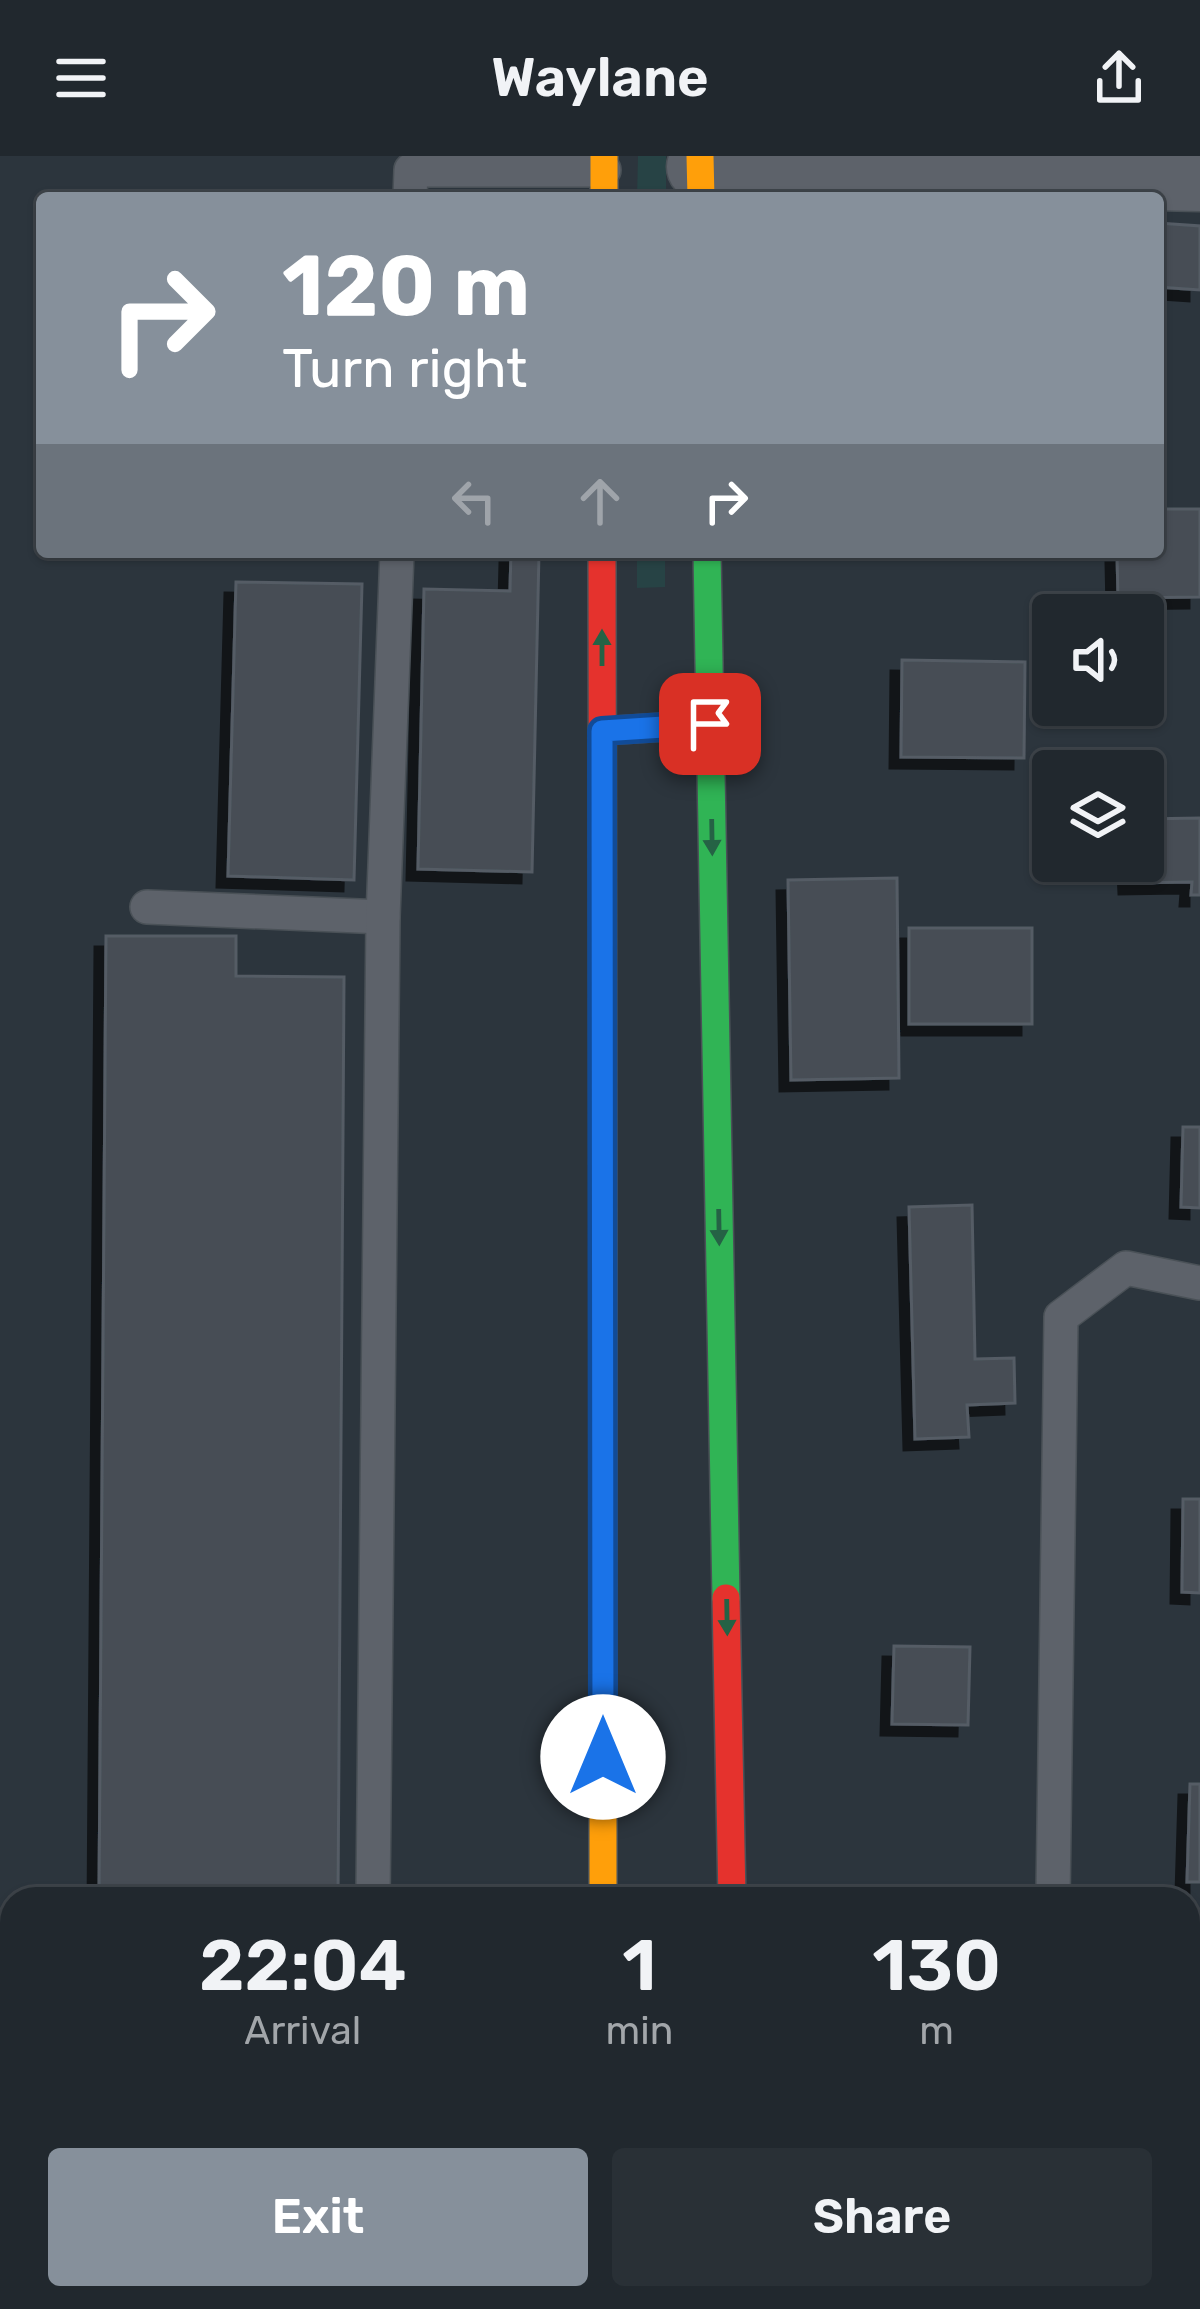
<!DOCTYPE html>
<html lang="en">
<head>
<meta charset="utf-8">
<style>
	body { margin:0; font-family:Rubik,sans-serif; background:#293036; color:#f1f3f6; height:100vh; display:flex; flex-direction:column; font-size:45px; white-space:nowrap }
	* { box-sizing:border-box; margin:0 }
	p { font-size:39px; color:#a2a6aa }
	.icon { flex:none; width:66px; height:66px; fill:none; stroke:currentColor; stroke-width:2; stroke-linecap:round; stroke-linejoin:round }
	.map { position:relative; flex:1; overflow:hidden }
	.panel { position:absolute; left:0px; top:1731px; width:1200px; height:423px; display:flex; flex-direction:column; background:#21282e; border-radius:36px 36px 0 0; box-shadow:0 3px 9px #0004,0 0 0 3px #3e444a }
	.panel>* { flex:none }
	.guide { position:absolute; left:36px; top:36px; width:1128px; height:366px; border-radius:12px; box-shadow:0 3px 9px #0004,0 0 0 3px #3e444a; background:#86909b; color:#fff; overflow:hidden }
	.fabs { position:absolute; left:1032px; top:438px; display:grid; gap:24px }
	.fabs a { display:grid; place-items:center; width:132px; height:132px; border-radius:12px; background:#21282e; box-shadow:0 3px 9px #0004,0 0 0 3px #3e444a; font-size:60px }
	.pin { position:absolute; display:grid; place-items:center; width:102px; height:102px; color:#fff; margin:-51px; border-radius:24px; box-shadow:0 6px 18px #0006 }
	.me { position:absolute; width:132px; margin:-66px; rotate:0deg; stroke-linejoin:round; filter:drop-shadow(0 0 9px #0008) }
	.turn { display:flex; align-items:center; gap:42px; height:252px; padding:0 48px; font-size:54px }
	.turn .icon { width:156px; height:156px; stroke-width:2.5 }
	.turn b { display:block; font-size:84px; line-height:102px }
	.lanes { display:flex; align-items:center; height:114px; padding:0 48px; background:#0003; justify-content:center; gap:60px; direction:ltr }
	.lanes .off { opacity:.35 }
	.eta { display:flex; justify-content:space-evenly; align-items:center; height:204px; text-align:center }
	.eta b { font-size:72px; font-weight:600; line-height:84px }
	.button { display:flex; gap:24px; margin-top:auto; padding:24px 48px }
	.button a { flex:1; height:138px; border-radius:12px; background:#86909b; color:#fff; font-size:48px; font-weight:600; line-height:138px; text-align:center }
	.button a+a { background:#293036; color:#f1f3f6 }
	header { display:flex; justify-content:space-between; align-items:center; height:156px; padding:0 48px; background:#21282e; font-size:54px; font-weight:600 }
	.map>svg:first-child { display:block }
	.green { fill:#274345 }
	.building { fill:#464e55; stroke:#545c65; stroke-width:3; filter:url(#shadow) }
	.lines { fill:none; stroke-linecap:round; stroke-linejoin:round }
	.lane-casing { stroke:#4a5157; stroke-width:36 }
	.street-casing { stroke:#4a5157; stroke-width:69 }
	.fast-casing { stroke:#4a5157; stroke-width:30 }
	.slow-casing { stroke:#4a5157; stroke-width:30 }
	.jam-casing { stroke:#4a5157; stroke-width:30 }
	.lane { stroke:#5d626a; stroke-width:33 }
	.street { stroke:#5d626a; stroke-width:66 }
	.fast { stroke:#30b455; stroke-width:27 }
	.slow { stroke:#ff9f0a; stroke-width:27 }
	.jam { stroke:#e5322d; stroke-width:27 }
	.oneway { fill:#256245 }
	.route-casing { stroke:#114b97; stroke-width:30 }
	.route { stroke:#1a73e8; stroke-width:21 }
</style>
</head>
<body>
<header><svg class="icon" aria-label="menu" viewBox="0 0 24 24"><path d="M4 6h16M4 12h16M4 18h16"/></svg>Waylane<svg class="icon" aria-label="share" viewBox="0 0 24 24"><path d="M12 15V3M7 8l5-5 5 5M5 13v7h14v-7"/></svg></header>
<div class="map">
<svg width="1200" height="2153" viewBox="0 0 1200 2153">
	<defs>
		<filter id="shadow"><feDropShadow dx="-11" dy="11" stdDeviation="0" flood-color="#0009"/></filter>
	</defs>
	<rect width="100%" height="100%" fill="#2c353d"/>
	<!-- green -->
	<g class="green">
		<polygon points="638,0 666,0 666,42 637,42"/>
		<polygon points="637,396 665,396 665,431 637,432"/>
	</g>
	<!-- building -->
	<g class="building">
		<polygon points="1158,67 1200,70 1200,134 1158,131"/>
		<polygon points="1158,353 1200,353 1200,441 1118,442 1117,396 1158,396"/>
		<polygon points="511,396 539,396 532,716 418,713 424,433 510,435"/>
		<polygon points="236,426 362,428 354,724 228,720"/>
		<polygon points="902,504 1025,506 1024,602 901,601"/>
		<polygon points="1200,662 1200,739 1191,739 1192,726 1130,727 1129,705 1143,705 1143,663"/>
		<polygon points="897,722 899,922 791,924 788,724"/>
		<rect x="909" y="772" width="123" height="96"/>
		<polygon points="106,780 236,780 236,820 344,821 338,1743 99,1743"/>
		<polygon points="1183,971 1200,971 1200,1052 1181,1051"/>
		<polygon points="972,1049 975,1203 1014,1202 1015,1247 967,1249 969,1281 915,1283 909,1051"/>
		<polygon points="1183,1343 1200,1343 1200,1437 1182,1436"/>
		<polygon points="894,1490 970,1491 968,1569 892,1568"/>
		<polygon points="1190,1628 1200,1628 1200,1726 1187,1726"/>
		<rect x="1188" y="1811" width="12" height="170"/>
		<polygon points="1188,2001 1200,2002 1200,2102 1188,2102"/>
	</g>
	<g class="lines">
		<defs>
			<g id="lane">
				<polyline points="410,42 411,14 604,14"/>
				<polyline points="147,751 383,761"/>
				<polyline points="373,1743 383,761 397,396"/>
				<polyline points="1053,1743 1061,1161 1126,1112 1200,1127"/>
			</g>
			<g id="street">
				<polyline points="700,11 1200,22"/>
				<polyline points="0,2131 12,2131"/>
			</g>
			<g id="fast">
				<polyline points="707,396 726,1442"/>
				<polyline points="602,575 710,568"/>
				<polyline points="740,2142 740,2153"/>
			</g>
			<g id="slow">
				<polyline points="604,0 604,42"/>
				<polyline points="700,0 701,42"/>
				<polyline points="603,1078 603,1743"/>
				<polyline points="602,2142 602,2153"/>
			</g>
			<g id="jam">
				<polyline points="602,396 603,1078"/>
				<polyline points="726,1442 732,1743"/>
				<polyline points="1028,2142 1161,2153"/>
			</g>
		</defs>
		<!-- lane casing -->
		<use href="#lane" class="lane-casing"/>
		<!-- street casing -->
		<use href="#street" class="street-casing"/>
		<!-- fast casing -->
		<use href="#fast" class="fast-casing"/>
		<!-- slow casing -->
		<use href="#slow" class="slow-casing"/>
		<!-- jam casing -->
		<use href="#jam" class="jam-casing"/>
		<!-- lane -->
		<use href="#lane" class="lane"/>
		<!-- street -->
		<use href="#street" class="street"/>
		<!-- fast -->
		<use href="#fast" class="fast"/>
		<!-- slow -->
		<use href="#slow" class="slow"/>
		<!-- jam -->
		<use href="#jam" class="jam"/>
	</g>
	<!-- one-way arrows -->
	<defs><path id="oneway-solid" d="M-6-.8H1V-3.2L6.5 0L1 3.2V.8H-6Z" transform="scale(3)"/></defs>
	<g class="oneway">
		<use href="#oneway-solid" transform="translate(602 492) rotate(-90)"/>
		<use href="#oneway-solid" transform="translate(712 681) rotate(89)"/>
		<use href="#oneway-solid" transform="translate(719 1071) rotate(89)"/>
		<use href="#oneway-solid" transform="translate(727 1461) rotate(89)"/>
	</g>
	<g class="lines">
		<defs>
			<polyline id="route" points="603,1601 602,575 710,568"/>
		</defs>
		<!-- route casing -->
		<use href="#route" class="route-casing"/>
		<!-- route -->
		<use href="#route" class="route"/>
	</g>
</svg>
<div class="fabs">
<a><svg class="icon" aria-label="sound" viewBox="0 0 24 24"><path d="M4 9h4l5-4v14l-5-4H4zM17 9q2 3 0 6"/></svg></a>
<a><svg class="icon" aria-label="layers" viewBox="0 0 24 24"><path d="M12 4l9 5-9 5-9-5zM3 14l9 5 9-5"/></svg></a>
</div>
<div class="pin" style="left:710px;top:568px;background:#d93025"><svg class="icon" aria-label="arrive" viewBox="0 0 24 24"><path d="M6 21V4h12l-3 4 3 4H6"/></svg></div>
<svg class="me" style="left:603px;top:1601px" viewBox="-20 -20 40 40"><circle r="19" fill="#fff"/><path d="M0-13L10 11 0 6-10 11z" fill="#1a73e8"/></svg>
<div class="guide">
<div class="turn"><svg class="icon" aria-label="right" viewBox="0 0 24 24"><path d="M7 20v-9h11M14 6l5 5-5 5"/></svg><div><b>120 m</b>Turn right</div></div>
<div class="lanes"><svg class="icon off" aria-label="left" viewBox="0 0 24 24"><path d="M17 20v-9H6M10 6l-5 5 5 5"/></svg><svg class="icon off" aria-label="ahead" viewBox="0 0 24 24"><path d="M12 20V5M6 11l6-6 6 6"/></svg><svg class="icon" aria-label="right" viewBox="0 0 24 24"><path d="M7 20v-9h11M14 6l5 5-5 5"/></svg></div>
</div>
<section class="panel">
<div class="eta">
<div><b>22:04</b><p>Arrival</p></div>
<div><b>1</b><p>min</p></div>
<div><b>130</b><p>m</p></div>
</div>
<div class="button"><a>Exit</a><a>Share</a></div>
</section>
</div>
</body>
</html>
